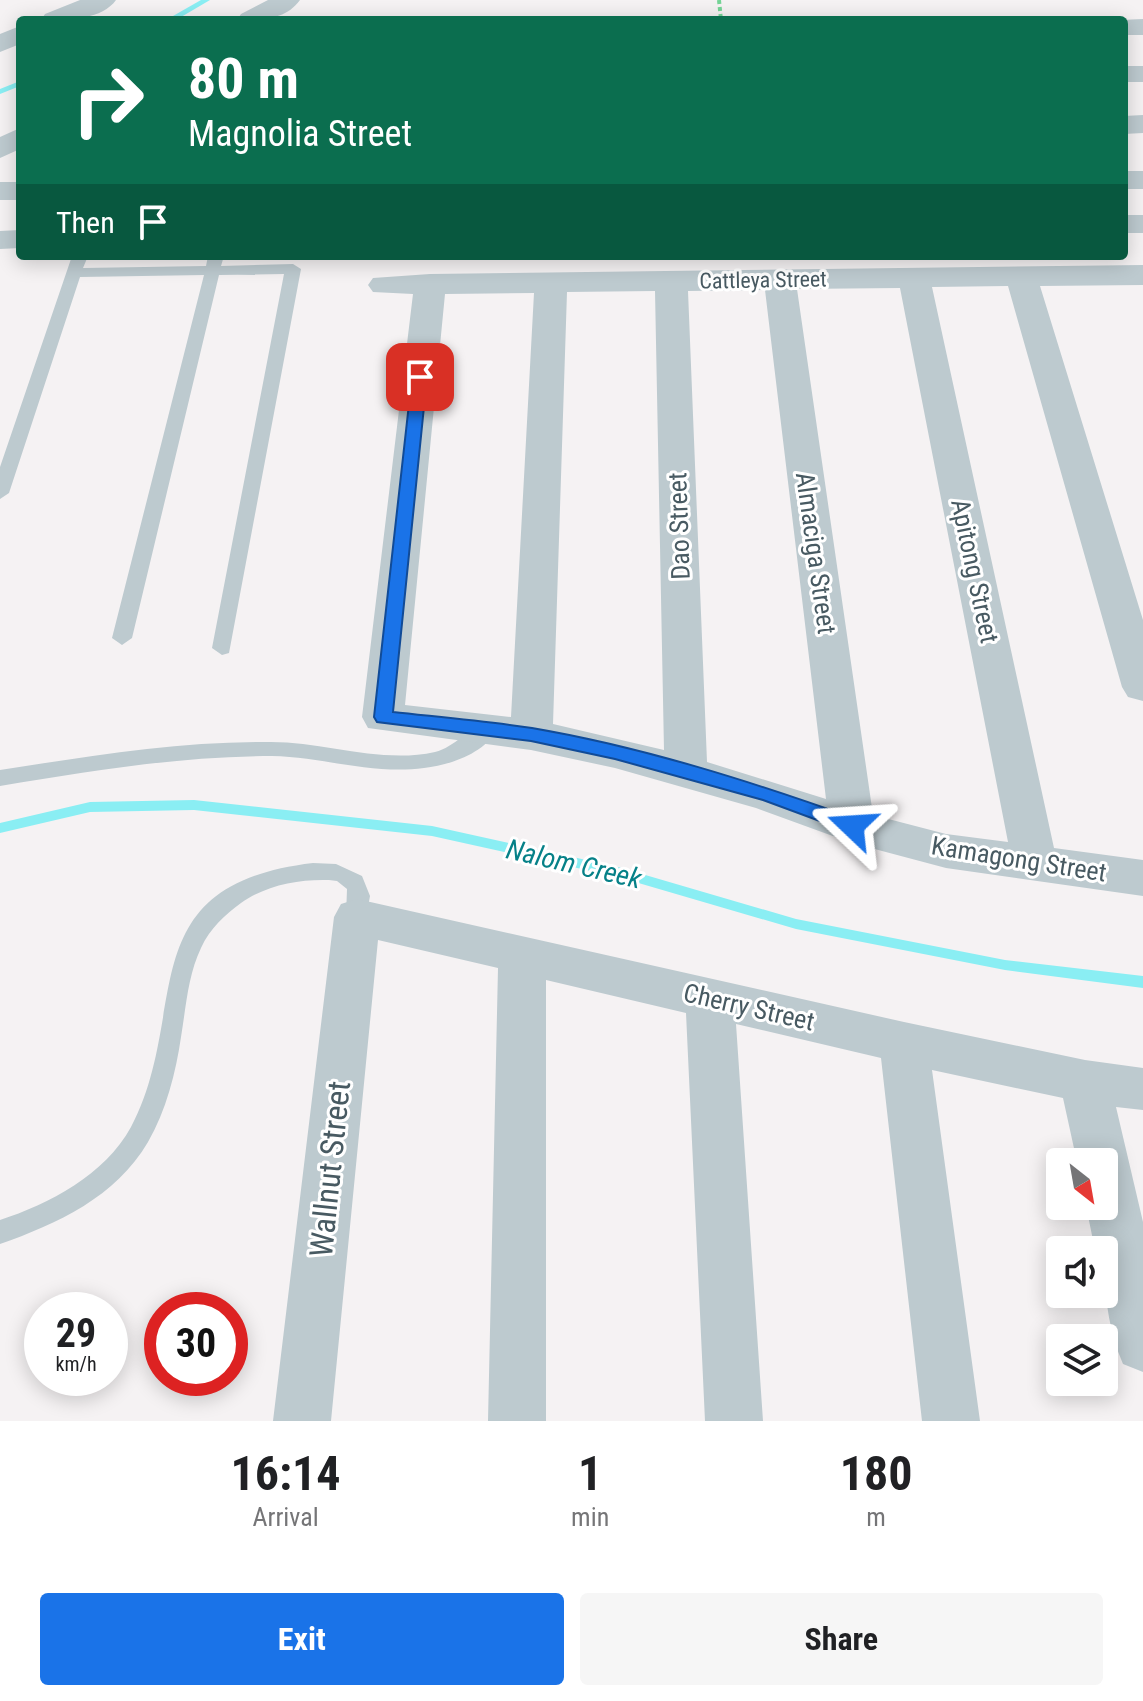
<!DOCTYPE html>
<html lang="en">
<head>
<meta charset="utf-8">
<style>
	body { margin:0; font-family:"Roboto Condensed",sans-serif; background:#f6f6f6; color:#202124; height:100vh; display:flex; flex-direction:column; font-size:30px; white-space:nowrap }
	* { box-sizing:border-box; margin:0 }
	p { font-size:26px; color:#757577 }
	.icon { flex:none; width:44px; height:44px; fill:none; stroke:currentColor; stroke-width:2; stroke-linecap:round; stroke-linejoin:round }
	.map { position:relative; height:1421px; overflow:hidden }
	.drawer { display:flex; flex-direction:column; background:#fff; flex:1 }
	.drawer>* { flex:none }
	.hud { position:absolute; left:16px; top:16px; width:1112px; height:244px; border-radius:8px; box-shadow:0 4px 20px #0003; background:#0b6e4f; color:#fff; overflow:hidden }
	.needle { width:52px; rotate:149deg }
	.tools { position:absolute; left:1046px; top:1148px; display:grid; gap:16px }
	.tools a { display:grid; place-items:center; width:72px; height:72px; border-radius:8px; background:#fff; box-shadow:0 4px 20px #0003; font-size:40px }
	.speed { position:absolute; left:24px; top:1292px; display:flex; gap:16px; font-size:40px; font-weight:700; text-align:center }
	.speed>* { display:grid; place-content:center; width:104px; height:104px; border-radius:50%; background:#fff; box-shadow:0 4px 20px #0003; line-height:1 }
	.speed small { font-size:20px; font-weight:400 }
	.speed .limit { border:12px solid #d22; background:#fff; color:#111 }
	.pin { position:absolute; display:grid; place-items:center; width:68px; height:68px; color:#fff; margin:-34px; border-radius:16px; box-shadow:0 4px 12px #0006 }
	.me { position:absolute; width:88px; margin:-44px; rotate:290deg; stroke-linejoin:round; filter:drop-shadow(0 0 6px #0008) }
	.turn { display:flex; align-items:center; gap:28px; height:168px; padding:0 40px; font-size:36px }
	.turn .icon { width:104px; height:104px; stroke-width:2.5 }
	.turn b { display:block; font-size:56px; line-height:68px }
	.then { display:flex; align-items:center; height:76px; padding:0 40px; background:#0003; gap:16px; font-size:30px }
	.eta { display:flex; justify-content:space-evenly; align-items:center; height:136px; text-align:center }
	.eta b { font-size:48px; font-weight:700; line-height:56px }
	.button { display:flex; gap:16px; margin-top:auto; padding:16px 40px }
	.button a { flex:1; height:92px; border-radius:8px; background:#1a73e8; color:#fff; font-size:32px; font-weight:700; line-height:92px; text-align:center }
	.button a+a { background:#f6f6f6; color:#202124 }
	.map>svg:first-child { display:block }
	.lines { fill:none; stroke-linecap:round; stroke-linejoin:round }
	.stream { fill:#8aeef3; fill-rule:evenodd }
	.path { stroke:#75d496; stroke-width:4; stroke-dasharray:4 3; stroke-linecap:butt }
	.service { fill:#bdcacf; fill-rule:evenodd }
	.minor { fill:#bdcacf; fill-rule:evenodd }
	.route { fill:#1a73e8; stroke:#114b97; stroke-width:2 }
	.labels { text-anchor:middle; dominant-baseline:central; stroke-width:6; stroke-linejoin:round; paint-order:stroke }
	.far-street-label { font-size:22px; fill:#485a62; stroke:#fff }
	.street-label { font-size:26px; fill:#485a62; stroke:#fff }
	.water-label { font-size:28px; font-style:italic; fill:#068188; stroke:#fff }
	.near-street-label { font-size:32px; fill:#485a62; stroke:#fff }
</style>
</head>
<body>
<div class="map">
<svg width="1143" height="1421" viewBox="0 0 1143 1421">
	<rect width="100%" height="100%" fill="#f5f2f3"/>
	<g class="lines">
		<!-- stream -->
		<g class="stream">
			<polygon points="201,0 210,0 176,20 166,20"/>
			<polygon points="20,81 20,86 0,94 0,89"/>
			<polygon points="194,800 432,826 618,867 796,919 1005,960 1143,976 1143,988 1005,970 796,929 618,877 432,836 194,810 90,812 0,833 0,823 90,802"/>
		</g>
		<!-- path -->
		<polyline class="path" points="719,0 721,20"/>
		<!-- service -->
		<g class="service">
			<polygon points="72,256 88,256 83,268 206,266 208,256 224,256 221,266 293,264 301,269 229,653 222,655 212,648 284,274 219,275 132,638 122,645 112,638 204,275 80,277 9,493 0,499 0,467"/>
			<path d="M487 723 494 725 497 730C483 754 450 765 424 768 373 775 323 757 272 756 181 756 90 771 0 786V770C90 756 180 741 271 742 325 742 381 764 435 752 455 747 468 728 487 723Z"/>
			<path d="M313 863 336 864 362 876 370 896 365 923 357 926 349 923 346 917 347 889 337 881 329 880C299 879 266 885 241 903 225 915 210 928 201 948 188 975 186 1007 181 1037 176 1072 166 1111 148 1142 116 1197 57 1224 0 1244V1220C49 1204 105 1175 131 1127 192 1011 127 885 313 863Z"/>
		</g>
		<!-- minor -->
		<g class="minor">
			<path d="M80 0H116C101 21 64 20 41 20L45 14Z"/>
			<path d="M268 0H300C285 21 259 20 237 20L241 14Z"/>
			<polygon points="1143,19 1143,35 1124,35 1124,20 1120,20"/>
			<polygon points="20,26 20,44 0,52 0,34"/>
			<rect x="1124" y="66" width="19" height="16"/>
			<polygon points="1143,115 1143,133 1124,134 1124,116"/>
			<polygon points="20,128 20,149 0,158 0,137"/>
			<rect x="1124" y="171" width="19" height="18"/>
			<rect x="0" y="182" width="20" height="18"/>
			<rect x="1124" y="215" width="19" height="18"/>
			<polygon points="20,230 20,248 0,249 0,231"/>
			<path d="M1143 265V285L1040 286 1143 620V701L1128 697 1122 687 1008 286 932 287 1054 848 1143 860V896L946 868 852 843 756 808 615 768 531 750 368 728 362 717 413 294 373 292 368 285 373 278 430 274ZM900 288 1008 842 946 834 873 815 797 289ZM765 290 826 799 707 762 688 291ZM655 291 664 750 553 724 567 292ZM534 293 511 717 405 705 445 294Z"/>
			<path d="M357 899 904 1022 1085 1060 1143 1068V1110L1116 1107 1143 1222V1372L1123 1364C1107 1327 1104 1290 1104 1250H1095L1086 1206H1104V1162H1077L1063 1098 932 1070 980 1421H922L881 1058 736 1024 763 1421H705L686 1013 546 980V1421H488L498 968 378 940 331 1421H273L334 917 341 904Z"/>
		</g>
	</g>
	<!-- route -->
	<path class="route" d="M420 373 427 377 393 712C439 717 486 721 532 728 643 747 753 782 859 820L862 826 859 831 852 833 763 800 615 759 531 741 377 722 374 717 412 377Z"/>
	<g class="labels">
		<!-- far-street labels -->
		<g class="far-street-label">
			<text transform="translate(763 280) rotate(-1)">Cattleya Street</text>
		</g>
		<!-- street labels -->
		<g class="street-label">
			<text transform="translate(679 526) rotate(-92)">Dao Street</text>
			<text transform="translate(816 553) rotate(82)">Almaciga Street</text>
			<text transform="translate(975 571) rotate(78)">Apitong Street</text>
			<text transform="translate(1019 859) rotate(9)">Kamagong Street</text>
			<text transform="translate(749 1007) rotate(13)">Cherry Street</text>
		</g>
		<!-- water labels -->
		<g class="water-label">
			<text transform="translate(574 864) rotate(13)">Nalom Creek</text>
		</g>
		<!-- near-street labels -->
		<g class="near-street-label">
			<text transform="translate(330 1169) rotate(-84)">Wallnut Street</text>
		</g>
	</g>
</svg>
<div class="tools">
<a><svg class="needle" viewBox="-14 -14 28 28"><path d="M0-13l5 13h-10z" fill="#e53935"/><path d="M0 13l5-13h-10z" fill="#757577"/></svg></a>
<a><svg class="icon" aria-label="sound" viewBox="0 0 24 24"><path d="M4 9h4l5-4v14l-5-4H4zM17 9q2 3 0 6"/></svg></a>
<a><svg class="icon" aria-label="layers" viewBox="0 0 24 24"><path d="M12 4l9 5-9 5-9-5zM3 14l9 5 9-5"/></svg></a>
</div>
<div class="speed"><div>29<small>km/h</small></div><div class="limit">30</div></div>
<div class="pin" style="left:420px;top:377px;background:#d93025"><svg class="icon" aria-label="arrive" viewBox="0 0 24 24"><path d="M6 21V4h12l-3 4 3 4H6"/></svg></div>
<svg class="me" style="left:852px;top:826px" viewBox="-20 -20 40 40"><path d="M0-17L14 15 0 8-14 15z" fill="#1a73e8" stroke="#fff" stroke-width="4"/></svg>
<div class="hud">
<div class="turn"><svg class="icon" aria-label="right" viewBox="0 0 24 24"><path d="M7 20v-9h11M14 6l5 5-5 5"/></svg><div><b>80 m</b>Magnolia Street</div></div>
<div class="then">Then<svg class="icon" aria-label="arrive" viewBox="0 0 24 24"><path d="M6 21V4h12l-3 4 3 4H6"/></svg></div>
</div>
</div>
<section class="drawer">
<div class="eta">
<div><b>16:14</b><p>Arrival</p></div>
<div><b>1</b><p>min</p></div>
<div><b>180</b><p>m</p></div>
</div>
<div class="button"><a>Exit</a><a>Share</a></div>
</section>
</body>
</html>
